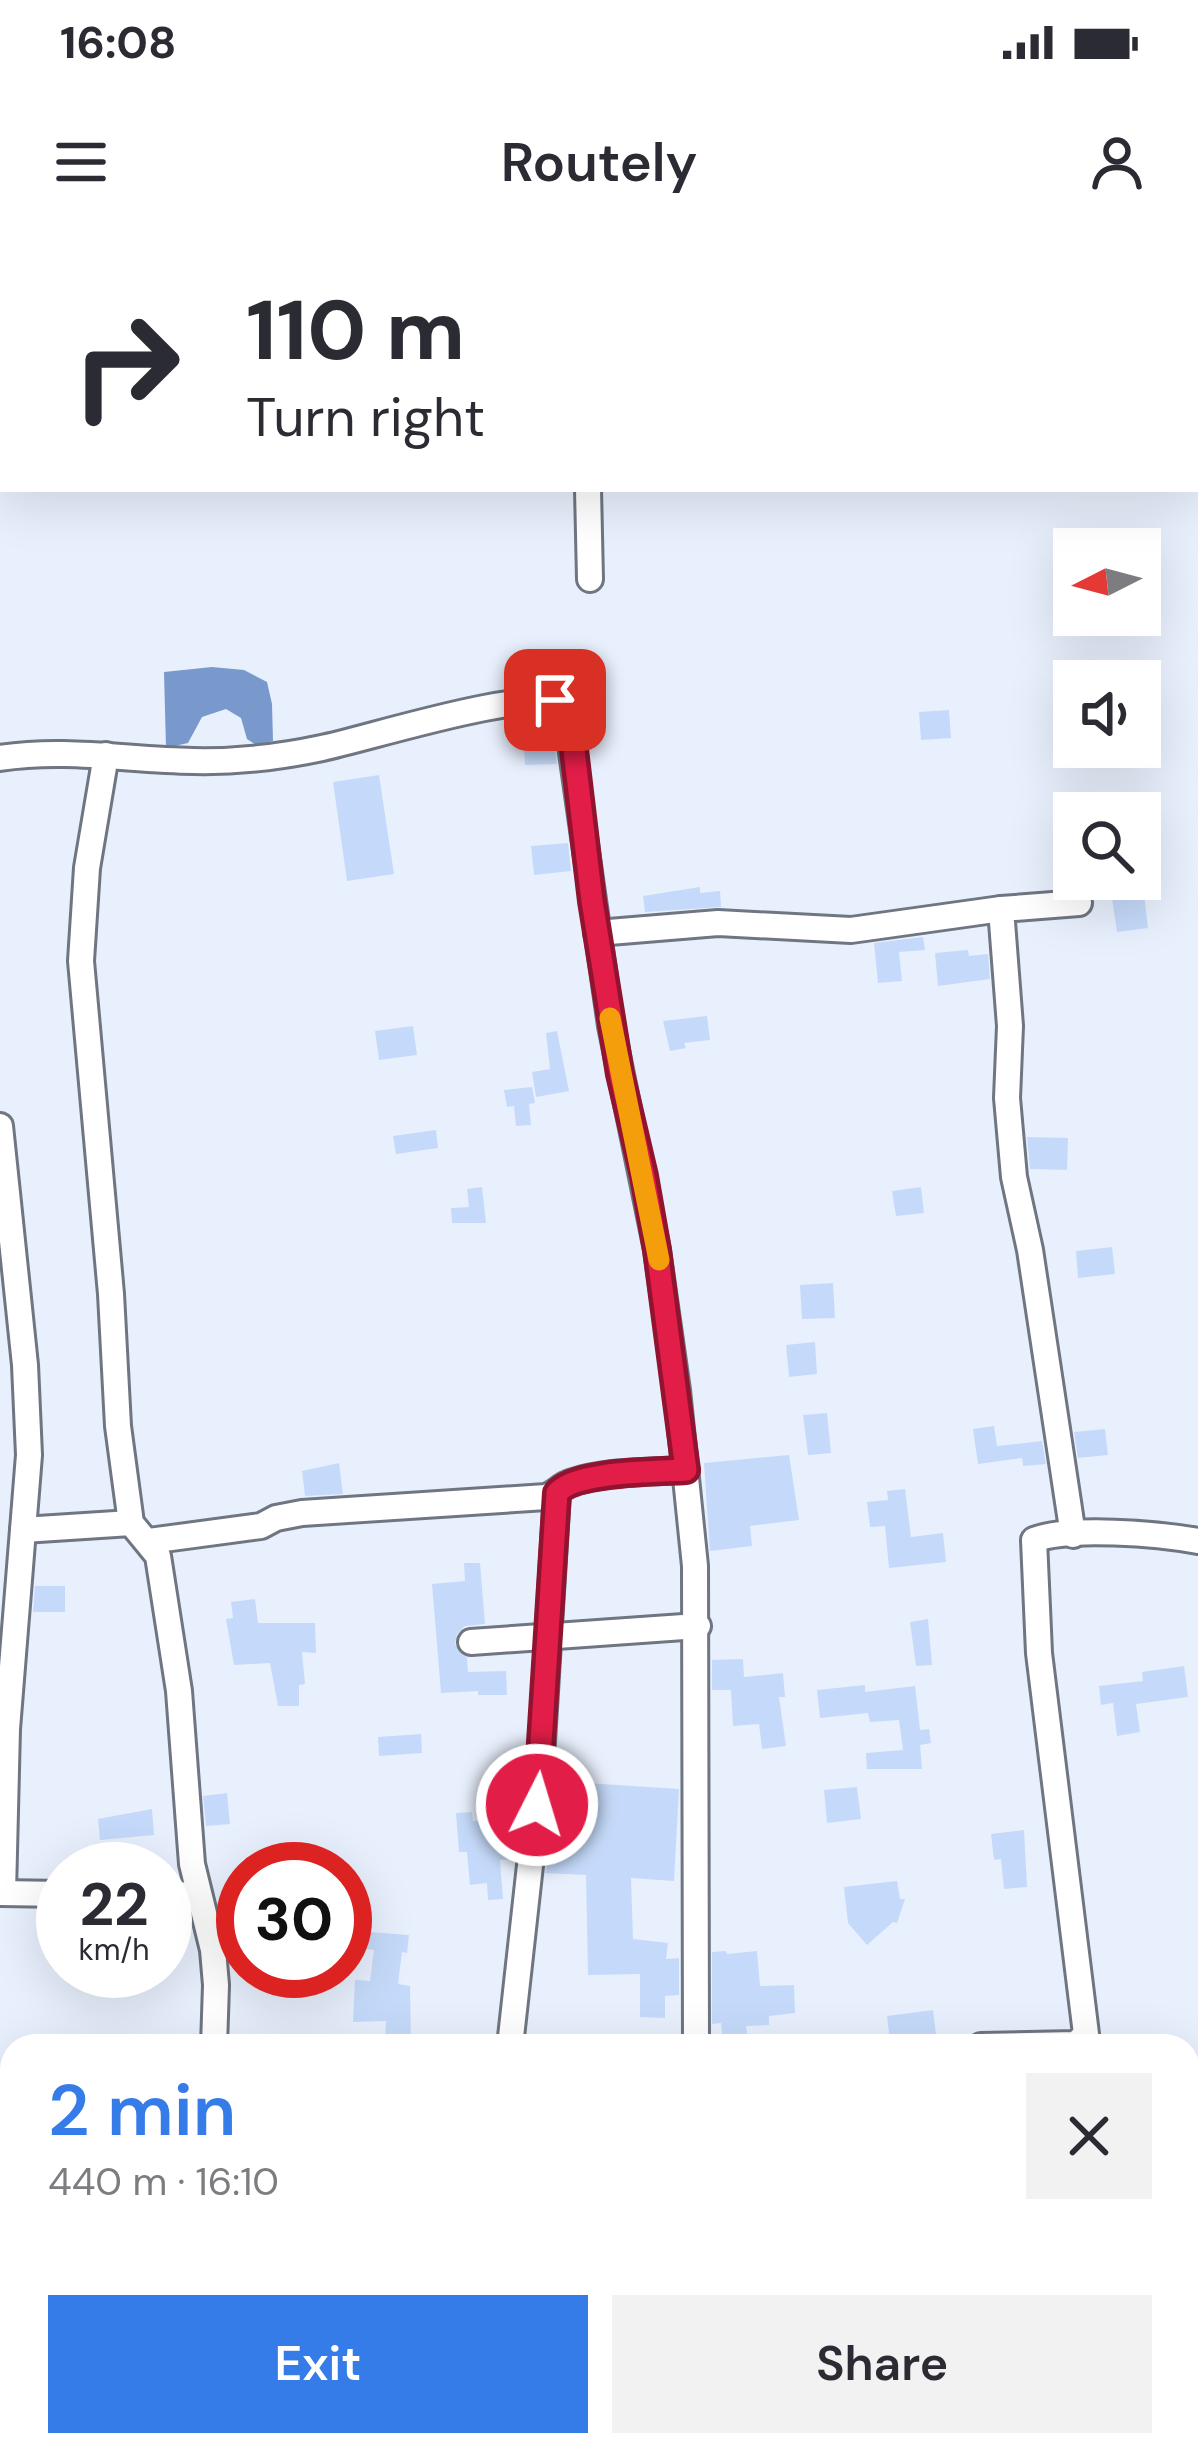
<!DOCTYPE html>
<html lang="en">
<head>
<meta charset="utf-8">
<style>
	body { margin:0; font-family:"DM Sans",sans-serif; background:#f2f2f3; color:#2b2b33; height:100vh; display:flex; flex-direction:column; font-size:45px; white-space:nowrap }
	* { box-sizing:border-box; margin:0 }
	p { font-size:39px; color:#7c7c81 }
	.icon { flex:none; width:66px; height:66px; fill:none; stroke:currentColor; stroke-width:2; stroke-linecap:round; stroke-linejoin:round }
	.map { position:relative; flex:1; overflow:hidden }
	.side { position:absolute; left:0px; top:1794px; width:1200px; height:423px; display:flex; flex-direction:column; background:#fff; border-radius:36px 36px 0 0; box-shadow:0 12px 48px #0002 }
	.side>* { flex:none }
	.top-card { position:absolute; left:0px; top:0px; width:1200px; height:252px; box-shadow:0 12px 48px #0002; background:#fff; color:#2b2b33; overflow:hidden }
	.needle { width:78px; rotate:264deg }
	.tools { position:absolute; left:1053px; top:288px; display:grid; gap:24px }
	.tools a { display:grid; place-items:center; width:108px; height:108px; border-radius:0px; background:#fff; box-shadow:0 12px 48px #0002; font-size:60px }
	.speed { position:absolute; left:36px; top:1602px; display:flex; gap:24px; font-size:60px; font-weight:700; text-align:center }
	.speed>* { display:grid; place-content:center; width:156px; height:156px; border-radius:50%; background:#fff; box-shadow:0 12px 48px #0002; line-height:1 }
	.speed small { font-size:30px; font-weight:400 }
	.speed .limit { border:18px solid #d22; background:#fff; color:#111 }
	.pin { position:absolute; display:grid; place-items:center; width:102px; height:102px; color:#fff; margin:-51px; border-radius:24px; box-shadow:0 6px 18px #0006 }
	.me { position:absolute; width:132px; margin:-66px; rotate:5deg; stroke-linejoin:round; filter:drop-shadow(0 0 9px #0008) }
	.turn { display:flex; align-items:center; gap:42px; height:252px; padding:0 48px; font-size:54px }
	.turn .icon { width:156px; height:156px; stroke-width:2.5 }
	.turn b { display:block; font-size:84px; line-height:102px }
	.round { display:grid; place-items:center; flex:none; width:126px; height:126px; border-radius:0px; background:#f2f2f3 }
	.headline { display:flex; align-items:center; justify-content:space-between; height:204px; padding:0 48px }
	h1 { font-size:72px; font-weight:600; line-height:90px; color:#357ce9 }
	.cta { display:flex; gap:24px; margin-top:auto; padding:24px 48px }
	.cta a { flex:1; height:138px; border-radius:0px; background:#357ce9; color:#fff; font-size:48px; font-weight:600; line-height:138px; text-align:center }
	.cta a+a { background:#f2f2f3; color:#2b2b33 }
	.status { display:flex; justify-content:space-between; align-items:center; height:84px; padding:0 60px; background:#fff; direction:ltr }
	.status svg { height:33px; fill:currentColor }
	header { display:flex; justify-content:space-between; align-items:center; height:156px; padding:0 48px; background:#fff; font-size:54px; font-weight:600 }
	.map>svg:first-child { display:block }
	.water { fill:#7999cc }
	.building { fill:#c5dafa }
	.lines { fill:none; stroke-linecap:round; stroke-linejoin:round }
	.minor-casing { stroke:#6f7681; stroke-width:30 }
	.minor { stroke:#fff; stroke-width:24 }
	.route-casing { stroke:#92132f; stroke-width:30 }
	.route { stroke:#e11d48; stroke-width:21 }
	.slow { stroke:#f59e0b; stroke-width:21 }
</style>
</head>
<body>
<div class="status"><b>16:08</b><svg viewBox="0 0 49 12"><path d="M0 12V9h3v3zM5 12V6h3v6zM10 12V3h3v9zM15 12V0h3v12zM26 1h20v11H26zM47 4h2v5h-2z"/></svg></div>
<header><svg class="icon" aria-label="menu" viewBox="0 0 24 24"><path d="M4 6h16M4 12h16M4 18h16"/></svg>Routely<svg class="icon" aria-label="person" viewBox="0 0 24 24"><circle cx="12" cy="8" r="4"/><path d="M4 21q1-7 8-7t8 7"/></svg></header>
<div class="map">
<svg width="1198" height="2215" viewBox="0 0 1198 2215">
	<rect width="100%" height="100%" fill="#e8f0fd"/>
	<!-- water -->
	<polygon class="water" points="212,427 244,430 267,442 272,464 273,501 256,505 247,499 241,478 226,469 202,477 188,503 166,508 164,432"/>
	<!-- building -->
	<g class="building">
		<polygon points="949,470 951,498 921,500 919,472"/>
		<polygon points="551,486 557,524 525,525 523,487"/>
		<polygon points="379,535 394,634 347,641 333,542"/>
		<polygon points="568,603 571,631 534,635 531,606"/>
		<polygon points="700,647 700,653 720,651 721,667 645,672 643,656"/>
		<polygon points="1144,654 1148,688 1117,692 1112,658"/>
		<polygon points="923,697 925,710 899,712 902,741 878,743 874,703"/>
		<polygon points="968,710 969,716 988,714 990,739 938,746 935,713"/>
		<polygon points="707,776 710,800 684,803 686,808 670,811 663,781"/>
		<polygon points="413,786 417,815 379,820 375,791"/>
		<polygon points="557,791 569,851 536,857 532,832 550,829 546,793"/>
		<polygon points="532,847 535,863 529,864 531,885 516,886 514,866 507,867 504,850"/>
		<polygon points="436,890 438,908 396,914 393,896"/>
		<polygon points="1027,897 1068,898 1067,930 1030,929"/>
		<polygon points="482,947 486,983 452,983 451,968 469,967 467,949"/>
		<polygon points="921,947 924,973 896,976 892,951"/>
		<polygon points="1112,1007 1115,1034 1078,1038 1076,1011"/>
		<polygon points="833,1043 835,1078 802,1079 800,1045"/>
		<polygon points="815,1102 817,1134 789,1137 786,1105"/>
		<polygon points="827,1173 831,1213 808,1215 803,1175"/>
		<polygon points="994,1186 997,1206 1042,1201 1046,1224 1023,1226 1022,1218 978,1224 973,1189"/>
		<polygon points="1105,1189 1108,1215 1078,1218 1074,1192"/>
		<polygon points="789,1215 799,1280 750,1286 752,1306 710,1311 704,1223"/>
		<polygon points="339,1223 343,1254 305,1256 302,1231"/>
		<polygon points="905,1249 911,1297 943,1293 946,1322 889,1328 885,1286 870,1287 867,1262 888,1260 887,1251"/>
		<polygon points="464,1323 480,1323 485,1384 465,1386 457,1394 455,1404 467,1418 468,1432 506,1431 507,1455 478,1455 478,1451 441,1453 432,1344 465,1341"/>
		<polygon points="35,1346 65,1346 65,1372 33,1372"/>
		<polygon points="255,1359 258,1383 315,1383 316,1413 302,1412 305,1444 299,1445 299,1466 278,1466 270,1423 234,1425 226,1379 233,1378 231,1362"/>
		<polygon points="928,1379 932,1425 916,1426 910,1382"/>
		<polygon points="743,1419 744,1437 783,1433 785,1457 779,1457 786,1506 762,1509 759,1484 733,1486 731,1450 712,1450 712,1420"/>
		<polygon points="1184,1426 1188,1457 1136,1464 1140,1492 1117,1496 1113,1463 1101,1465 1099,1446 1143,1441 1142,1432"/>
		<polygon points="865,1445 865,1452 915,1446 920,1490 929,1489 931,1503 920,1505 922,1529 867,1529 866,1513 903,1510 899,1480 870,1482 868,1473 820,1478 817,1450"/>
		<polygon points="421,1494 422,1513 379,1516 378,1497"/>
		<polygon points="510,1540 523,1540 514,1619 500,1620 503,1659 488,1660 487,1643 470,1645 467,1612 459,1612 456,1573 472,1572 473,1581 508,1580"/>
		<polygon points="556,1541 679,1549 674,1641 631,1638 633,1699 668,1703 666,1719 679,1718 679,1755 665,1756 665,1778 640,1777 640,1734 588,1735 586,1635 546,1633"/>
		<polygon points="857,1547 861,1579 827,1583 824,1550"/>
		<polygon points="227,1553 230,1584 206,1586 203,1556"/>
		<polygon points="152,1569 154,1595 100,1600 98,1579"/>
		<polygon points="1024,1590 1027,1647 1004,1649 1001,1619 994,1620 991,1594"/>
		<polygon points="897,1641 900,1659 905,1659 897,1683 893,1682 867,1705 848,1683 844,1647"/>
		<polygon points="369,1692 409,1695 407,1713 402,1712 398,1744 410,1746 411,1806 385,1806 386,1781 353,1782 355,1740 370,1741 374,1710 367,1709"/>
		<polygon points="726,1711 727,1714 757,1711 760,1746 794,1745 795,1773 769,1776 769,1785 746,1786 748,1799 723,1801 721,1783 712,1784 712,1712"/>
		<polygon points="933,1770 936,1795 890,1801 887,1776"/>
	</g>
	<g class="lines">
		<defs>
			<g id="minor">
				<polyline points="491,0 492,3"/>
				<polyline points="588,249 590,339"/>
				<polyline points="106,515 87,628 81,721 111,1054 118,1186 131,1283 158,1316 179,1451 192,1624 213,1710 216,1745 214,1806"/>
				<path d="M0 518C65 508 128 520 193 521 236 522 280 517 322 508 370 498 525 448 565 464L611 786 657 1010 677 1150 695 1326 696 1806"/>
				<polyline points="597,693 718,683 851,690 1001,669"/>
				<polyline points="0,886 25,1125 29,1215 7,1489 3,1653"/>
				<polyline points="23,1290 131,1283"/>
				<polyline points="1073,1295 1030,1010 1014,937 1007,858 1010,786 1001,669 1079,663"/>
				<path d="M149 1301 261 1286 276 1278 302 1273 546 1257C556 1253 561 1246 570 1243 605 1231 649 1232 686 1230"/>
				<polyline points="471,1402 698,1386"/>
				<polyline points="0,1653 63,1654"/>
				<polyline points="165,1654 199,1655"/>
				<polyline points="510,1806 540,1535 557,1253"/>
				<path d="M981 1806 1076 1804 1086 1794 1039 1413 1034 1300C1069 1286 1159 1294 1198 1301"/>
				<polyline points="0,1868 7,1880 12,1931"/>
				<polyline points="970,2205 973,2215"/>
				<polyline points="685,2215 685,2205"/>
			</g>
		</defs>
		<!-- minor casing -->
		<use href="#minor" class="minor-casing"/>
		<!-- minor -->
		<use href="#minor" class="minor"/>
	</g>
	<g class="lines">
		<defs>
			<path id="route" d="M537 1565 557 1253C575 1231 656 1232 686 1230L657 1010 644 936 620 834 592 661 570 476 565 464 555 460"/>
		</defs>
		<!-- route casing -->
		<use href="#route" class="route-casing"/>
		<!-- route -->
		<use href="#route" class="route"/>
		<!-- slow -->
		<polyline class="slow" points="610,778 659,1020"/>
	</g>
</svg>
<div class="tools">
<a><svg class="needle" viewBox="-14 -14 28 28"><path d="M0-13l5 13h-10z" fill="#e53935"/><path d="M0 13l5-13h-10z" fill="#7c7c81"/></svg></a>
<a><svg class="icon" aria-label="sound" viewBox="0 0 24 24"><path d="M4 9h4l5-4v14l-5-4H4zM17 9q2 3 0 6"/></svg></a>
<a><svg class="icon" aria-label="search" viewBox="0 0 24 24"><circle cx="10" cy="10" r="6"/><path d="M15 15l6 6"/></svg></a>
</div>
<div class="speed"><div>22<small>km/h</small></div><div class="limit">30</div></div>
<div class="pin" style="left:555px;top:460px;background:#d93025"><svg class="icon" aria-label="arrive" viewBox="0 0 24 24"><path d="M6 21V4h12l-3 4 3 4H6"/></svg></div>
<svg class="me" style="left:537px;top:1565px" viewBox="-20 -20 40 40"><circle r="17" fill="#e11d48" stroke="#fff" stroke-width="3"/><path d="M0-11L8 9 0 5-8 9z" fill="#fff"/></svg>
<div class="top-card">
<div class="turn"><svg class="icon" aria-label="right" viewBox="0 0 24 24"><path d="M7 20v-9h11M14 6l5 5-5 5"/></svg><div><b>110 m</b>Turn right</div></div>
</div>
<section class="side">
<div class="headline"><div><h1>2 min</h1><p>440 m · 16:10</p></div><a class="round"><svg class="icon" aria-label="close" viewBox="0 0 24 24"><path d="M6 6l12 12M18 6L6 18"/></svg></a></div>
<div class="cta"><a>Exit</a><a>Share</a></div>
</section>
</div>
</body>
</html>
